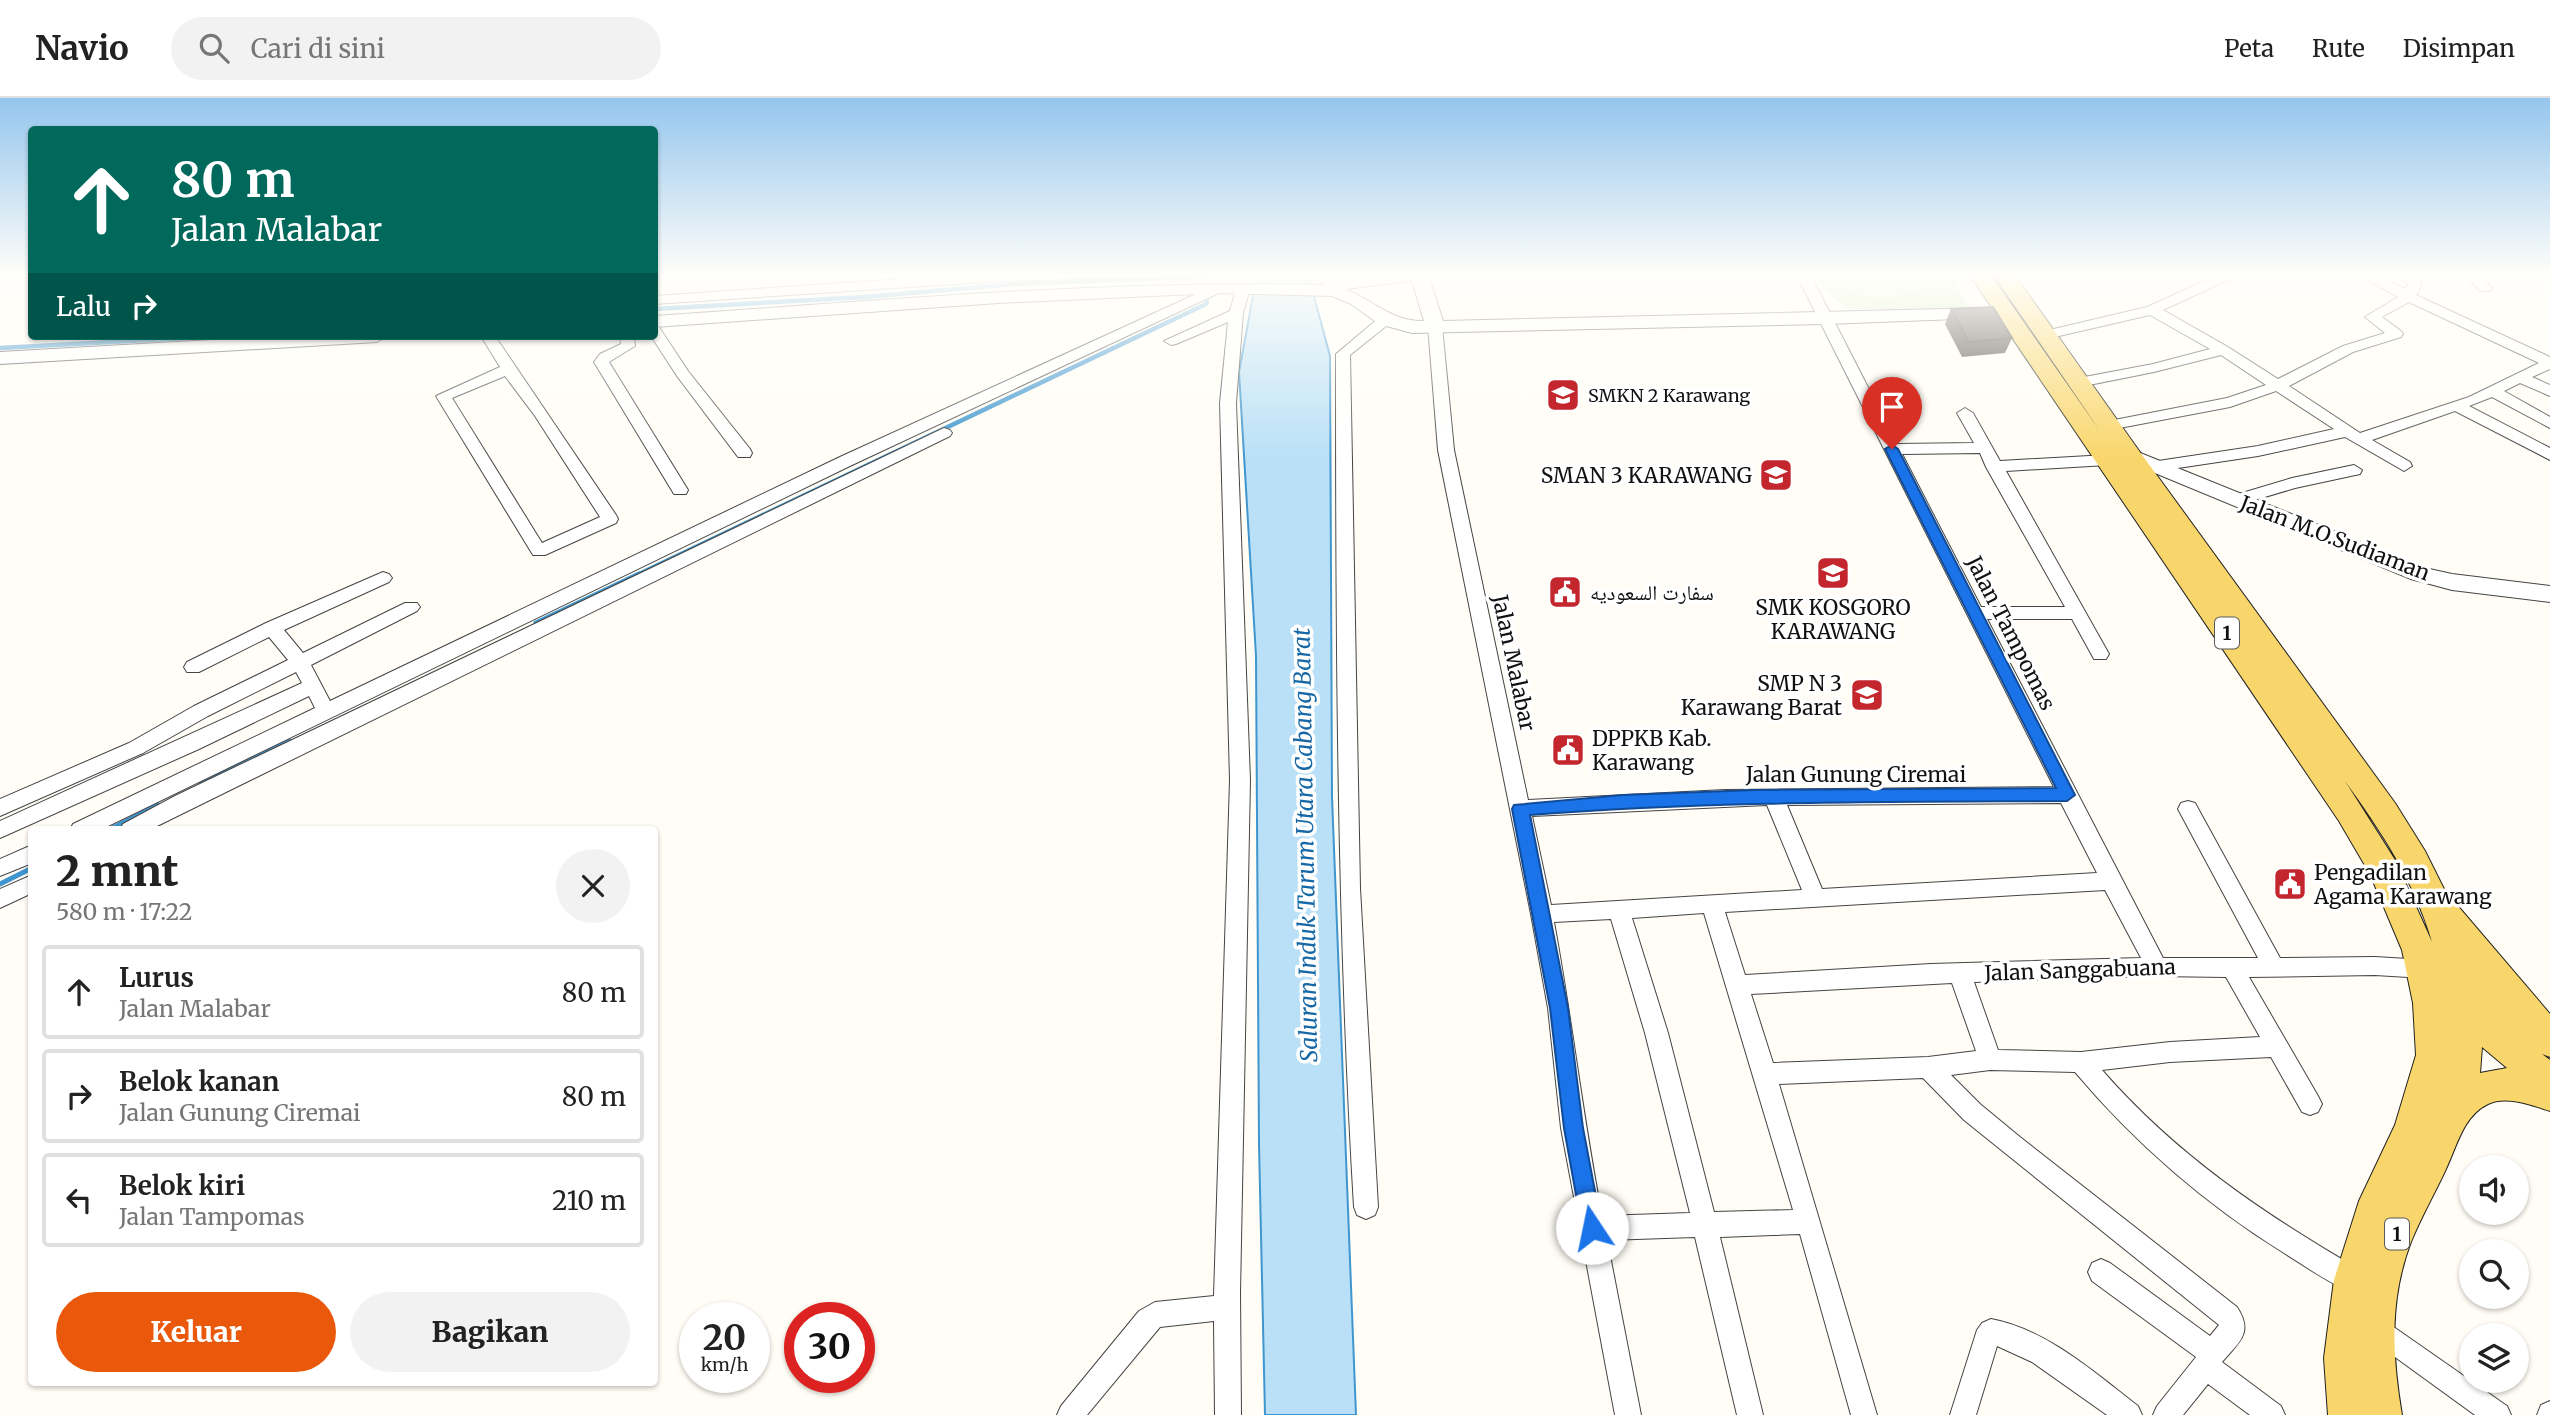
<!DOCTYPE html>
<html lang="id">
<head>
<meta charset="utf-8">
<style>
	body { margin:0; font-family:Merriweather,"Noto Naskh Arabic",serif; background:#f2f2f2; color:#222; height:100vh; display:flex; flex-direction:column; font-size:26px; white-space:nowrap }
	* { box-sizing:border-box; margin:0 }
	p { font-size:23px; color:#767676 }
	.icon { flex:none; width:38px; height:38px; fill:none; stroke:currentColor; stroke-width:2; stroke-linecap:round; stroke-linejoin:round }
	.map { position:relative; flex:1; overflow:hidden }
	.sheet { position:absolute; left:28px; top:728px; width:630px; height:560px; display:flex; flex-direction:column; background:#fff; border-radius:7px; box-shadow:0 2px 5px #0004 }
	.sheet>* { flex:none }
	.banner { position:absolute; left:28px; top:28px; width:630px; height:214px; border-radius:7px; box-shadow:0 2px 5px #0004; background:#00695c; color:#fff; overflow:hidden }
	.tools { position:absolute; left:2459px; top:1057px; display:grid; gap:14px }
	.tools a { display:grid; place-items:center; width:70px; height:70px; border-radius:50%; background:#fff; box-shadow:0 2px 5px #0004; font-size:35px }
	.speed { position:absolute; left:679px; top:1204px; display:flex; gap:14px; font-size:35px; font-weight:700; text-align:center }
	.speed>* { display:grid; place-content:center; width:91px; height:91px; border-radius:50%; background:#fff; box-shadow:0 2px 5px #0004; line-height:1 }
	.speed small { font-size:18px; font-weight:400 }
	.speed .limit { border:10px solid #d22; background:#fff; color:#111 }
	.pin { position:absolute; display:grid; place-items:center; width:60px; height:60px; color:#fff; margin:-72px -30px; border-radius:50% 50% 50% 0; rotate:-45deg; box-shadow:0 0 7px #0007 }
	.pin .icon { rotate:45deg }
	.me { position:absolute; width:77px; margin:-38px; rotate:349deg; stroke-linejoin:round; filter:drop-shadow(0 0 5px #0008) }
	.turn { display:flex; align-items:center; gap:24px; height:147px; padding:0 28px; font-size:32px }
	.turn .icon { width:91px; height:91px; stroke-width:2.5 }
	.turn b { display:block; font-size:49px; line-height:60px }
	.then { display:flex; align-items:center; height:66px; padding:0 28px; background:#0003; gap:14px; font-size:26px }
	.round { display:grid; place-items:center; flex:none; width:74px; height:74px; border-radius:37px; background:#f2f2f2 }
	.overview { display:flex; align-items:center; justify-content:space-between; height:119px; padding:0 28px }
	h1 { font-size:42px; font-weight:800; line-height:52px }
	.cta { display:flex; gap:14px; margin-top:auto; padding:14px 28px }
	.cta a { flex:1; height:80px; border-radius:42px; background:#ea580c; color:#fff; font-size:28px; font-weight:800; line-height:80px; text-align:center }
	.cta a+a { background:#f2f2f2; color:#222 }
	ul { padding:0; list-style:none }
	li { display:flex; align-items:center; gap:21px; height:94px; margin:0 14px 10px; padding:0 14px; border:4px solid #e0e0e0; border-radius:7px }
	li div { flex:1 }
	li b { display:block; font-size:26px }
	li em { font-style:normal }
	header { display:flex; align-items:center; gap:42px; box-sizing:border-box; height:98px; padding:0 35px; background:#fff; border-bottom:2px solid #e0e0e0 }
	header strong { font-size:33px }
	nav { display:flex; gap:38px; margin-inline-start:auto; font-size:24px }
	.search { width:490px; height:63px; background:#f2f2f2; display:flex; align-items:center; gap:18px; box-sizing:border-box; padding:0 24px; border-radius:38px; color:#767676; font-size:26px }
	.map>svg:first-child { display:block }
	.green { fill:#d5ebbd }
	.pitch { fill:#e6f2cf }
	.water { fill:#b9e0f7; stroke:#3f96cf; stroke-width:2 }
	.lines { fill:none; stroke-linecap:round; stroke-linejoin:round }
	.stream-far1 { stroke:#3f96cf; stroke-width:4.5 }
	.stream { stroke:#3f96cf; stroke-width:5 }
	.minor-casing { stroke:#444; stroke-width:2 }
	.tertiary-casing { stroke:#444; stroke-width:2 }
	.primary-casing { stroke:#222; stroke-width:2 }
	.minor { fill:#fff; fill-rule:evenodd }
	.tertiary { fill:#fff; fill-rule:evenodd }
	.primary { fill:#f9d66b; fill-rule:evenodd }
	.wall { fill:#4d4742 }
	.building { fill:#5a524d; stroke:#3f3936; stroke-width:2 }
	.route { fill:#1a73e8; stroke:#114b97; stroke-width:2 }
	.labels { text-anchor:middle; dominant-baseline:central; stroke-width:7; stroke-linejoin:round; paint-order:stroke }
	.far-poi-label { font-size:18px; fill:#111; stroke:#fff; text-anchor:start }
	.shield { fill:#fff; stroke:#585858; stroke-width:2 }
	.shield-label { font-size:19px; font-weight:bold; fill:#111 }
	.poi-label { font-size:21px; fill:#111; stroke:#fff; text-anchor:start }
	.street-label { font-size:21px; fill:#111; stroke:#fff }
	.water-label { font-size:23px; font-style:italic; fill:#1768a6; stroke:#fff }
</style>
</head>
<body>
<header>
<strong>Navio</strong>
<div class="search"><svg class="icon" aria-label="search" viewBox="0 0 24 24"><circle cx="10" cy="10" r="6"/><path d="M15 15l6 6"/></svg>Cari di sini</div>
<nav><a>Peta</a><a>Rute</a><a>Disimpan</a></nav>
</header>
<div class="map">
<svg width="2550" height="1317" viewBox="0 0 2550 1317">
	<rect width="100%" height="100%" fill="#fffdf5"/>
	<!-- green -->
	<polygon class="green" points="1813,176 1949,176 1970,210 1847,211 1818,186"/>
	<!-- pitch -->
	<path class="pitch" d="M1828 176H1924L1925 187C1900 206 1848 205 1828 176Z"/>
	<!-- water -->
	<polygon class="water" points="1257,176 1308,176 1330,258 1332,699 1356,1317 1265,1317 1259,1046 1256,558 1239,274"/>
	<g class="lines">
		<!-- stream-far1 -->
		<g class="stream-far1">
			<polyline points="654,211 864,199 1014,186 1212,178"/>
			<polyline points="0,250 223,238"/>
			<polyline points="635,478 1206,206 1207,203"/>
		</g>
		<!-- stream -->
		<g class="stream">
			<polyline points="536,525 639,476"/>
			<polyline points="201,686 290,643"/>
			<polyline points="109,732 158,707"/>
			<polyline points="0,786 32,770"/>
		</g>
		<defs>
			<g id="minor">
				<polygon points="976,176 1114,176 1107,180 1001,183 654,206 654,198"/>
				<polygon points="1303,176 1317,176 1318,179 1311,183 1306,182"/>
				<path d="M1796 176H1810L1897 346 1974 345 1957 315 1965 310 1973 315 2000 363 2107 357 2115 362 2107 367 2006 373 2109 556 2106 561H2094L2072 521H1987L2163 860H2258L2178 711 2181 705 2188 703 2195 705 2280 860 2375 859 2425 862 2433 864 2436 871 2433 878 2425 880 2375 877 2249 879 2318 998 2322 1006 2318 1014 2310 1017 2302 1014 2271 959 2170 964 2102 972C2176 1057 2265 1117 2362 1173L2366 1182 2362 1191 2353 1195C2329 1185 2306 1169 2284 1155 2204 1105 2136 1046 2075 974L1990 972 1951 977 1980 1006 2020 1039 2237 1209C2254 1235 2239 1244 2222 1264L2281 1308 2285 1317H2250L2208 1286 2183 1317H2153L2157 1308 2196 1259 2092 1183 2088 1174 2092 1165 2101 1161 2110 1165 2210 1238 2219 1227 1964 1022 1923 980 1779 986 1877 1317H1851L1800 1136 1720 1139 1763 1317H1737L1695 1139 1607 1142 1641 1317H1615L1561 1030 1548 910 1531 816 1438 352 1428 228 1435 224 1442 228 1454 352 1528 702 1725 692 2054 689ZM1980 355 1986 369 2065 509H1981L1902 356ZM2061 705 2097 775 1822 791 1787 707ZM1767 707 1802 792 1551 807 1532 718ZM2105 792 2141 860 1931 866 1745 877 1725 814ZM1704 815 1793 1112 1714 1114 1668 935 1632 820ZM1611 821 1645 935 1690 1115 1602 1118C1583 1020 1572 922 1554 824ZM2157 878 2226 879 2260 939 2170 944 2081 954 1998 952 1974 884ZM1952 885 1976 953 1928 959 1773 965 1751 896Z"/>
				<path d="M2220 176H2241L2163 212 2228 249 2278 281 2343 248 2385 235 2365 219 2398 199 2357 176H2376L2405 191 2408 187 2401 176H2415L2422 187 2416 197 2550 259V271L2532 279 2550 287V298L2520 285 2504 293 2550 319V330L2492 299 2469 308 2550 350V362L2455 313 2372 342 2410 364 2412 368 2404 373 2345 339 2258 358 2158 373 2152 372 2150 368 2158 363 2258 348 2334 331 2276 293 2230 309 2109 332 2104 330 2101 327 2104 324 2227 300 2266 287 2221 257 2154 274 2079 289 2074 287 2071 284 2074 281 2153 266 2210 251 2150 217 2046 241 2039 237 2041 234 2147 209ZM2409 204 2539 265 2469 299 2360 335 2289 288 2353 254 2401 239 2403 236 2401 233 2382 219Z"/>
				<polygon points="2464,176 2479,176 2492,190 2490,193 2480,193"/>
				<polygon points="1218,186 1225,190 1223,193 852,367 100,732 70,732 73,726 315,610 309,598 199,651 0,740 0,723 302,585 296,574 208,618 143,655 0,718 0,701 129,645 194,608 288,562 269,539 199,574 187,574 184,569 187,564 266,525 383,474 389,476 392,480 389,484 284,532 303,555 405,505 417,505 420,509 417,513 311,567 330,603 840,359"/>
				<polygon points="1243,187 1250,191 1243,215 1236,305 1250,682 1240,1195 1241,1317 1215,1317 1214,1223 1160,1229 1087,1317 1057,1317 1061,1308 1139,1213 1155,1204 1214,1198 1230,682 1220,305 1228,224 1176,246 1171,247 1164,243 1230,213 1236,191"/>
				<path d="M1385 218 1392 222 1390 225 1350 257 1360 790 1378 1109 1375 1117 1366 1121 1357 1117 1354 1109C1337 825 1336 541 1336 256L1380 219Z"/>
				<polygon points="654,228 659,229 688,273 750,351 752,355 750,359 738,359 677,278 651,238 654,238"/>
				<path d="M481 238H495L616 417 618 421 616 425 545 457H533L436 298 500 269ZM505 278 535 318 600 419 542 445 452 300Z"/>
				<polygon points="620,238 634,238 635,248 609,264 688,392 686,396 674,396 594,264 600,256 621,246"/>
				<polygon points="944,330 950,332 952,335 950,338 149,732 120,732 123,726 175,698"/>
				<polygon points="2354,367 2362,372 2360,376 2295,390 2238,407 2230,402 2232,398 2292,380"/>
				<polygon points="32,747 32,765 0,778 0,761"/>
				<polygon points="32,777 32,795 0,810 0,791"/>
				<polygon points="2375,1216 2507,1308 2511,1317 2475,1317 2366,1238 2362,1229 2366,1220"/>
				<path d="M1991 1221C2046 1231 2095 1275 2138 1308L2142 1317H2107L2032 1264 1997 1248 1976 1317H1950L1977 1232 1982 1225Z"/>
				<polygon points="2550,1303 2550,1317 2537,1317 2541,1307"/>
			</g>
			<g id="tertiary">
				<path d="M1384 176H1428L1443 223 1983 210 1992 215 1983 220 1826 226 1412 235 1379 226 1351 206 1332 198 1218 195 998 205 654 229V218C877 203 1100 182 1323 187L1324 181ZM1412 183 1424 223C1392 224 1373 202 1345 191Z"/>
				<polygon points="282,238 386,238 377,244 0,266 0,254"/>
				<polygon points="2128,350 2425,470 2452,476 2550,488 2550,504 2452,492 2411,481 2121,361 2118,356 2121,351"/>
			</g>
			<path id="primary" d="M1969 176H1990L2100 333 1993 176H2014L2137 350 2395 705 2425 753 2451 805 2457 807 2550 916V959L2542 956 2550 962V1013C2532 1007 2506 997 2488 1006 2463 1018 2457 1048 2446 1071 2435 1095 2421 1119 2411 1144 2389 1201 2392 1258 2402 1317H2328L2324 1260 2334 1182 2359 1103 2395 1027 2416 957 2413 905 2402 852 2370 776 2339 723ZM2345 683C2381 733 2415 784 2432 844L2395 762ZM2482 949 2507 970 2480 975Z"/>
		</defs>
		<!-- minor casing -->
		<use href="#minor" class="minor-casing"/>
		<!-- tertiary casing -->
		<use href="#tertiary" class="tertiary-casing"/>
		<!-- primary casing -->
		<use href="#primary" class="primary-casing"/>
		<!-- minor -->
		<use href="#minor" class="minor"/>
		<!-- tertiary -->
		<use href="#tertiary" class="tertiary"/>
		<!-- primary -->
		<use href="#primary" class="primary"/>
	</g>
	<!-- wall -->
	<polygon class="wall" points="1951,211 2012,240 2005,255 1962,259 1945,226"/>
	<!-- building -->
	<polygon class="building" points="1993,209 2012,240 1969,244 1951,211"/>
	<!-- sky -->
	<linearGradient id="sky" x2="0" y2="1"><stop stop-color="#95c6ee"/><stop offset="0.49" stop-color="#fffefa"/><stop offset="1" stop-color="#fffefa" stop-opacity="0"/></linearGradient>
	<rect width="2550" height="361" fill="url(#sky)"/>
	<!-- route -->
	<path class="route" d="M1892 347 1898 351 2075 697 2067 703C1888 704 1708 703 1530 717L1568 910 1583 1030 1602 1130 1600 1137 1592 1140 1585 1137 1582 1130 1564 1030 1550 910 1512 711 1514 707 1623 697 1754 692 2056 690 1885 351Z"/>
	<!-- icons -->
	<defs>
		<symbol id="school-square" viewBox="-11 -11 22 22"><rect x="-9" y="-9" width="18" height="18" rx="4" fill="#c4262e" stroke="#fff"/><path d="M0-5L7-2L0 1L-7-2ZM-4 1L0 2.5L4 1V4Q0 6-4 4Z" fill="#fff"/></symbol>
		<symbol id="civic-square" viewBox="-11 -11 22 22"><rect x="-9" y="-9" width="18" height="18" rx="4" fill="#c4262e" stroke="#fff"/><path d="M-.6-6.5H3V-4.5H.6V-3L4-1V1h2V6H-6V1h2V-1L-.6-3ZM-1.2 2.5V6h2.4V2.5Z" fill="#fff"/></symbol>
	</defs>
	<g fill-rule="evenodd">
		<use href="#school-square" x="1544" y="278" width="38" height="38"/>
		<use href="#school-square" x="1757" y="358" width="38" height="38"/>
		<use href="#school-square" x="1814" y="456" width="38" height="38"/>
		<use href="#civic-square" x="1546" y="475" width="38" height="38"/>
		<use href="#school-square" x="1848" y="578" width="38" height="38"/>
		<use href="#civic-square" x="1549" y="633" width="38" height="38"/>
		<use href="#civic-square" x="2271" y="767" width="38" height="38"/>
	</g>
	<g class="labels">
		<!-- far-poi labels -->
		<g class="far-poi-label">
			<text x="1588" y="297">SMKN 2 Karawang</text>
		</g>
		<!-- shield labels -->
		<g class="shield">
			<rect x="2215" y="519.5" width="24" height="31" rx="5"/>
			<rect x="2385" y="1120.5" width="24" height="31" rx="5"/>
		</g>
		<g class="shield-label">
			<text x="2227" y="535">1</text>
			<text x="2397" y="1136">1</text>
		</g>
		<!-- poi labels -->
		<g class="poi-label">
			<text x="1752" y="377" text-anchor="end">SMAN 3 KARAWANG</text>
			<text x="1590" y="494">سفارت السعوديه</text>
			<text x="1833" y="509" text-anchor="middle">SMK KOSGORO<tspan x="1833" dy="24">KARAWANG</tspan></text>
			<text x="1842" y="585" text-anchor="end">SMP N 3<tspan x="1842" dy="24">Karawang Barat</tspan></text>
			<text x="1592" y="640">DPPKB Kab.<tspan x="1592" dy="24">Karawang</tspan></text>
			<text x="2314" y="774">Pengadilan<tspan x="2314" dy="24">Agama Karawang</tspan></text>
		</g>
		<!-- street labels -->
		<g class="street-label">
			<text transform="translate(2335 440) rotate(21)">Jalan M.O.Sudiaman</text>
			<text transform="translate(2011 535) rotate(63)">Jalan Tampomas</text>
			<text transform="translate(1514 565) rotate(78)">Jalan Malabar</text>
			<text x="1856" y="676">Jalan Gunung Ciremai</text>
			<text transform="translate(2080 872) rotate(-2)">Jalan Sanggabuana</text>
		</g>
		<!-- water labels -->
		<g class="water-label">
			<text transform="translate(1305 747) rotate(-91)">Saluran Induk Tarum Utara Cabang Barat</text>
		</g>
	</g>
</svg>
<div class="tools">
<a><svg class="icon" aria-label="sound" viewBox="0 0 24 24"><path d="M4 9h4l5-4v14l-5-4H4zM17 9q2 3 0 6"/></svg></a>
<a><svg class="icon" aria-label="search" viewBox="0 0 24 24"><circle cx="10" cy="10" r="6"/><path d="M15 15l6 6"/></svg></a>
<a><svg class="icon" aria-label="layers" viewBox="0 0 24 24"><path d="M12 4l9 5-9 5-9-5zM3 14l9 5 9-5"/></svg></a>
</div>
<div class="speed"><div>20<small>km/h</small></div><div class="limit">30</div></div>
<div class="pin" style="left:1892px;top:351px;background:#d93025"><svg class="icon" aria-label="arrive" viewBox="0 0 24 24"><path d="M6 21V4h12l-3 4 3 4H6"/></svg></div>
<svg class="me" style="left:1592px;top:1130px" viewBox="-20 -20 40 40"><circle r="19" fill="#fff"/><path d="M0-13L10 11 0 6-10 11z" fill="#1a73e8"/></svg>
<div class="banner">
<div class="turn"><svg class="icon" aria-label="ahead" viewBox="0 0 24 24"><path d="M12 20V5M6 11l6-6 6 6"/></svg><div><b>80 m</b>Jalan Malabar</div></div>
<div class="then">Lalu<svg class="icon" aria-label="right" viewBox="0 0 24 24"><path d="M7 20v-9h11M14 6l5 5-5 5"/></svg></div>
</div>
<section class="sheet">
<div class="overview"><div><h1>2 mnt</h1><p>580 m · 17:22</p></div><a class="round"><svg class="icon" aria-label="close" viewBox="0 0 24 24"><path d="M6 6l12 12M18 6L6 18"/></svg></a></div>
<ul>
<li><svg class="icon" aria-label="ahead" viewBox="0 0 24 24"><path d="M12 20V5M6 11l6-6 6 6"/></svg><div><b>Lurus</b><p>Jalan Malabar</p></div><em>80 m</em></li>
<li><svg class="icon" aria-label="right" viewBox="0 0 24 24"><path d="M7 20v-9h11M14 6l5 5-5 5"/></svg><div><b>Belok kanan</b><p>Jalan Gunung Ciremai</p></div><em>80 m</em></li>
<li><svg class="icon" aria-label="left" viewBox="0 0 24 24"><path d="M17 20v-9H6M10 6l-5 5 5 5"/></svg><div><b>Belok kiri</b><p>Jalan Tampomas</p></div><em>210 m</em></li>
</ul>
<div class="cta"><a>Keluar</a><a>Bagikan</a></div>
</section>
</div>
</body>
</html>
